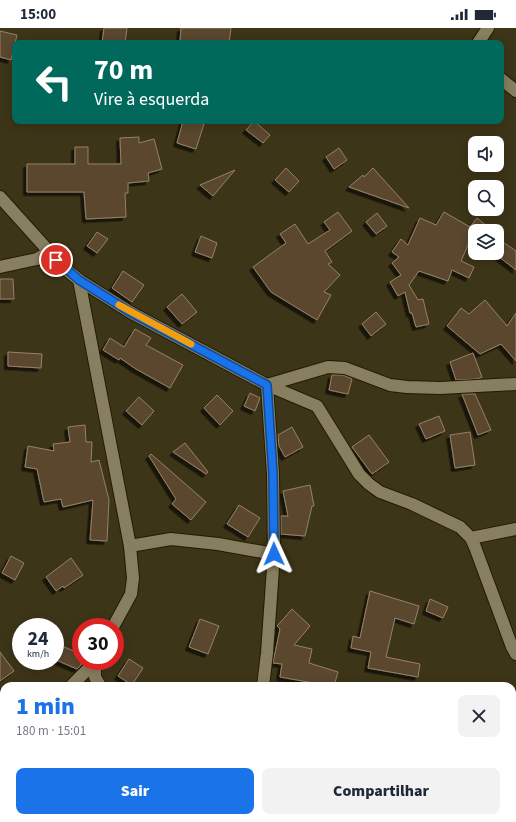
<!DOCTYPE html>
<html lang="pt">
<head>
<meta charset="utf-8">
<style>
	body { margin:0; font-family:"Source Sans 3",sans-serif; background:#f2f2f3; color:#1f2937; height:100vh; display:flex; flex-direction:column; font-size:15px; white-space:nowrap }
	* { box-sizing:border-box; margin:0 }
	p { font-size:13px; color:#747a83 }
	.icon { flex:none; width:22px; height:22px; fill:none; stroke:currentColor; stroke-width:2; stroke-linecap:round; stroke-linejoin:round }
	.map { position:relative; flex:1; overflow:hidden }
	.details { position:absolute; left:0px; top:654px; width:516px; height:140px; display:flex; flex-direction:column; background:#fff; border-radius:12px 12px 0 0; box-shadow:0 2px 10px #0003 }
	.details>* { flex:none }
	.top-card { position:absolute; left:12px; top:12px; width:492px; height:84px; border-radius:8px; box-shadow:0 2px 10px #0003; background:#00695c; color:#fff; overflow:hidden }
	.fabs { position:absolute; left:468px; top:108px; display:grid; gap:8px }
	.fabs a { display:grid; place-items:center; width:36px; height:36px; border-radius:8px; background:#fff; box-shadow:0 2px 10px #0003; font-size:20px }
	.speed { position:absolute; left:12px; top:590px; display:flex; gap:8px; font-size:20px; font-weight:700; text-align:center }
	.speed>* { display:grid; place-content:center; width:52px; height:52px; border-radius:50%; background:#fff; box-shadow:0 2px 10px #0003; line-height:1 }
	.speed small { font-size:10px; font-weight:400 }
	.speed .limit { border:6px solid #d22; background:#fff; color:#111 }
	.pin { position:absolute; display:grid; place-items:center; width:34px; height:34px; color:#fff; margin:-17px; border:2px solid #fff; border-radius:50%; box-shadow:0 1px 4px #0007 }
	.me { position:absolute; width:44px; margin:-22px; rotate:359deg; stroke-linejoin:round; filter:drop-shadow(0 0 3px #0008) }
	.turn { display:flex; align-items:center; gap:14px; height:84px; padding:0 16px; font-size:18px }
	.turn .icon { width:52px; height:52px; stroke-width:2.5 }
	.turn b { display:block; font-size:28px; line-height:34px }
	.round { display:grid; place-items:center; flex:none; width:42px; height:42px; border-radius:8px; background:#f2f2f3 }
	.summary { display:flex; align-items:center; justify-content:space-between; height:68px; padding:0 16px }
	h1 { font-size:24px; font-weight:800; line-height:30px; color:#1a73e8 }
	.primary-button { display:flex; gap:8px; margin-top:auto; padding:8px 16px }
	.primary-button a { flex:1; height:46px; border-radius:8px; background:#1a73e8; color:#fff; font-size:16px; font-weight:800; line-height:46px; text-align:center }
	.primary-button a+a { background:#f2f2f3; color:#1f2937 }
	.status { display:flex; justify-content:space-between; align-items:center; height:28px; padding:0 20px; background:#fff; direction:ltr }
	.status svg { height:11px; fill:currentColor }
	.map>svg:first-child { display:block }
	.building { fill:#5a472e; stroke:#968267; filter:url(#shadow) }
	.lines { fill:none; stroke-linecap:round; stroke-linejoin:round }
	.minor-casing { stroke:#241c01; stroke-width:14 }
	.minor { stroke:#887f60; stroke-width:12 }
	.route-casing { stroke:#114b97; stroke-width:10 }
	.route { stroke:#1a73e8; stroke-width:7 }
	.slow { stroke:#f59e0b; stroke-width:7 }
</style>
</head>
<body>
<div class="status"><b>15:00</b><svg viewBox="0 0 49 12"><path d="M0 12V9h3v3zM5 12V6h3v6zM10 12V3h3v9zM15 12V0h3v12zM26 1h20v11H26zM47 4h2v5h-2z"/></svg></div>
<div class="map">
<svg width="516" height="794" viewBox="0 0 516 794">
	<defs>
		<filter id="shadow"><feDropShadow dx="-3.5" dy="3.5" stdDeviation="0" flood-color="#0009"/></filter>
	</defs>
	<rect width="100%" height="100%" fill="#3d3518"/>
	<!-- building -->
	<g class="building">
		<polygon points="104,0 127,0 125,15 102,15"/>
		<polygon points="181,0 231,0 229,15 207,15 180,13"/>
		<polygon points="0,3 17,7 11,32 0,29"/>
		<polygon points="183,93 192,93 204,96 196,121 177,115"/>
		<polygon points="254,93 270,107 263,115 246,102"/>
		<polygon points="139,109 139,115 154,111 162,141 148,145 149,153 128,155 128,165 125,165 126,189 86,191 84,164 27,164 27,136 75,136 75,119 88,119 88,136 121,136 120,110"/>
		<polygon points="339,120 347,132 334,141 326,129"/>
		<polygon points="286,140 299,153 289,164 275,152"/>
		<polygon points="373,140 409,180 349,159 363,147 364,149"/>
		<polygon points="235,142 213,168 200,157"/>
		<polygon points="338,184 352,203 325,223 332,234 328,236 340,247 324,264 331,267 317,292 271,264 253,239 286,215 280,206 295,196 308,216 330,202 324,194"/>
		<polygon points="444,184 470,199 477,190 488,199 485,202 487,203 475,203 475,211 472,208 461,233 474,239 469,250 452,242 448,253 419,243 409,257 418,272 423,271 429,296 416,299 412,285 410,285 405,264 398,268 390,254 401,247 392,235 399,229 392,224 401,211 408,217 420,190 436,197"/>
		<polygon points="377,185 387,198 376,206 366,194"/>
		<polygon points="97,204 108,211 97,225 87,218"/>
		<polygon points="201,208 217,215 212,230 195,224"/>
		<polygon points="497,210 516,223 516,242 494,225 497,225"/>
		<polygon points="123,243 144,257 132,274 112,260"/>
		<polygon points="0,251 13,251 14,271 0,271"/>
		<polygon points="182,266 197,284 182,296 167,279"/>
		<polygon points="485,272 507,298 516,285 516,333 501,316 480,326 447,298 461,280 469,286"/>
		<polygon points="376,284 386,296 371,308 362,296"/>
		<polygon points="135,301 151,310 146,317 183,337 170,360 136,341 120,330 119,332 103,322 110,310 124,319"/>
		<polygon points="8,324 42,326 41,340 8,338"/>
		<polygon points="473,325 482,349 477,351 456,352 450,334"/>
		<polygon points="332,347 343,347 352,351 348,366 329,362"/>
		<polygon points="250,365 260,370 255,383 244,378"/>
		<polygon points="462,366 475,366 491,402 478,407"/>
		<polygon points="217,367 233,383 220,397 204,380"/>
		<polygon points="139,369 154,383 142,397 126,383"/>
		<polygon points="439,388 445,403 426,411 419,396"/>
		<polygon points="85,397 86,414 92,414 91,434 99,432 109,472 107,513 90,512 93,472 63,479 61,471 44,474 37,441 25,439 28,418 54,423 53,416 70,414 68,399"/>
		<polygon points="292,399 303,419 285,429 279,418 278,407"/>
		<polygon points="470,404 475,437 455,440 450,407"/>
		<polygon points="369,407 389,434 372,446 352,419"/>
		<polygon points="185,415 208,444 206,446 173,424"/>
		<polygon points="151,426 206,474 191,492 172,476 176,471 149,428"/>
		<polygon points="310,457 314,478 312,478 305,508 281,506 281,488 288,488 283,463"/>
		<polygon points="239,477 260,490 248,509 227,496"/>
		<polygon points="11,528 24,535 15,552 2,545"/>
		<polygon points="71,530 83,547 64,560 63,558 56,563 46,549"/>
		<polygon points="370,563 419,578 414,596 395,590 386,629 420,636 418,649 368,640 371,624 351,620 353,608 360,610"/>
		<polygon points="430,571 448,579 443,590 426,583"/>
		<polygon points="292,581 310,598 294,617 312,621 309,635 338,644 334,658 314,658 314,655 280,649 282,636 273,635 280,601 277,598"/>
		<polygon points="200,591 219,598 208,626 189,619"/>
		<polygon points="62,618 81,626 81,637 77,641 56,632"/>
		<polygon points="0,624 14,643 0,653"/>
		<polygon points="129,631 143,640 132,657 118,648"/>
	</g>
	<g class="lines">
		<defs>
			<g id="minor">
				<polyline points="478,15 488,0"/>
				<polyline points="501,51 516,63"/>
				<polyline points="0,169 63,239 79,252 130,284 267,357 317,378 359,446 369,456 380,464 412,476 460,499 471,510 475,519 512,619 516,626"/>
				<polyline points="0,239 37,231 49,224"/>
				<polyline points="79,252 130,518 133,550 131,566 113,599"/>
				<polyline points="267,357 328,339 345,340 390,357 407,359 440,360 516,356"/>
				<polyline points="471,510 516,501"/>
				<polyline points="130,518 171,511 218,516 274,526"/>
				<polyline points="95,633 95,649 100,658"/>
				<polyline points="71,658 94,635"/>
				<polyline points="263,658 267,625 274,526 273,446 267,357"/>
				<polyline points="0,698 4,698"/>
				<polyline points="4,759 4,765"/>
				<polyline points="13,790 14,794"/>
				<polyline points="267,790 268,794"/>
			</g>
		</defs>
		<!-- minor casing -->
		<use href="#minor" class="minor-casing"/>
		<!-- minor -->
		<use href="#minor" class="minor"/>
	</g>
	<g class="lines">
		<defs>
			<polyline id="route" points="56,232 79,252 130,284 267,357 273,446 274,526"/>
		</defs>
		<!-- route casing -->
		<use href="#route" class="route-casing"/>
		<!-- route -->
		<use href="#route" class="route"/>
		<!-- slow -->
		<polyline class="slow" points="119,277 191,316"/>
	</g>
</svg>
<div class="fabs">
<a><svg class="icon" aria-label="sound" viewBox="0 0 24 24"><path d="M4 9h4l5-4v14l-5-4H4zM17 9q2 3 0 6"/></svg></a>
<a><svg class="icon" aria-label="search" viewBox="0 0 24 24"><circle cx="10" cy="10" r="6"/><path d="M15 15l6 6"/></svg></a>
<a><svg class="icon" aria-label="layers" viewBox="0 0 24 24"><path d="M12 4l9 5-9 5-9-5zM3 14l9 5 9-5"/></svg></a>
</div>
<div class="speed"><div>24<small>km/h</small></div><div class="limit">30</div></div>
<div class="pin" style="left:56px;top:232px;background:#d93025"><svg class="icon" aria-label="arrive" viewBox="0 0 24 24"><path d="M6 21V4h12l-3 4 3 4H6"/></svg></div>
<svg class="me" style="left:274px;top:526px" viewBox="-20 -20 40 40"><path d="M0-17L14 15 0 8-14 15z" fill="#1a73e8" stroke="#fff" stroke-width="4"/></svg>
<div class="top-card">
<div class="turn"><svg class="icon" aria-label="left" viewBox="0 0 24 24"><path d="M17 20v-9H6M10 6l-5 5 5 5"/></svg><div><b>70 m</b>Vire à esquerda</div></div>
</div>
<section class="details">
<div class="summary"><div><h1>1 min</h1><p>180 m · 15:01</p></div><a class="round"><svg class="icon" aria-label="close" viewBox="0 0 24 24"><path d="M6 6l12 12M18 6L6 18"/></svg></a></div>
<div class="primary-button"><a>Sair</a><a>Compartilhar</a></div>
</section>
</div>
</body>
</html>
